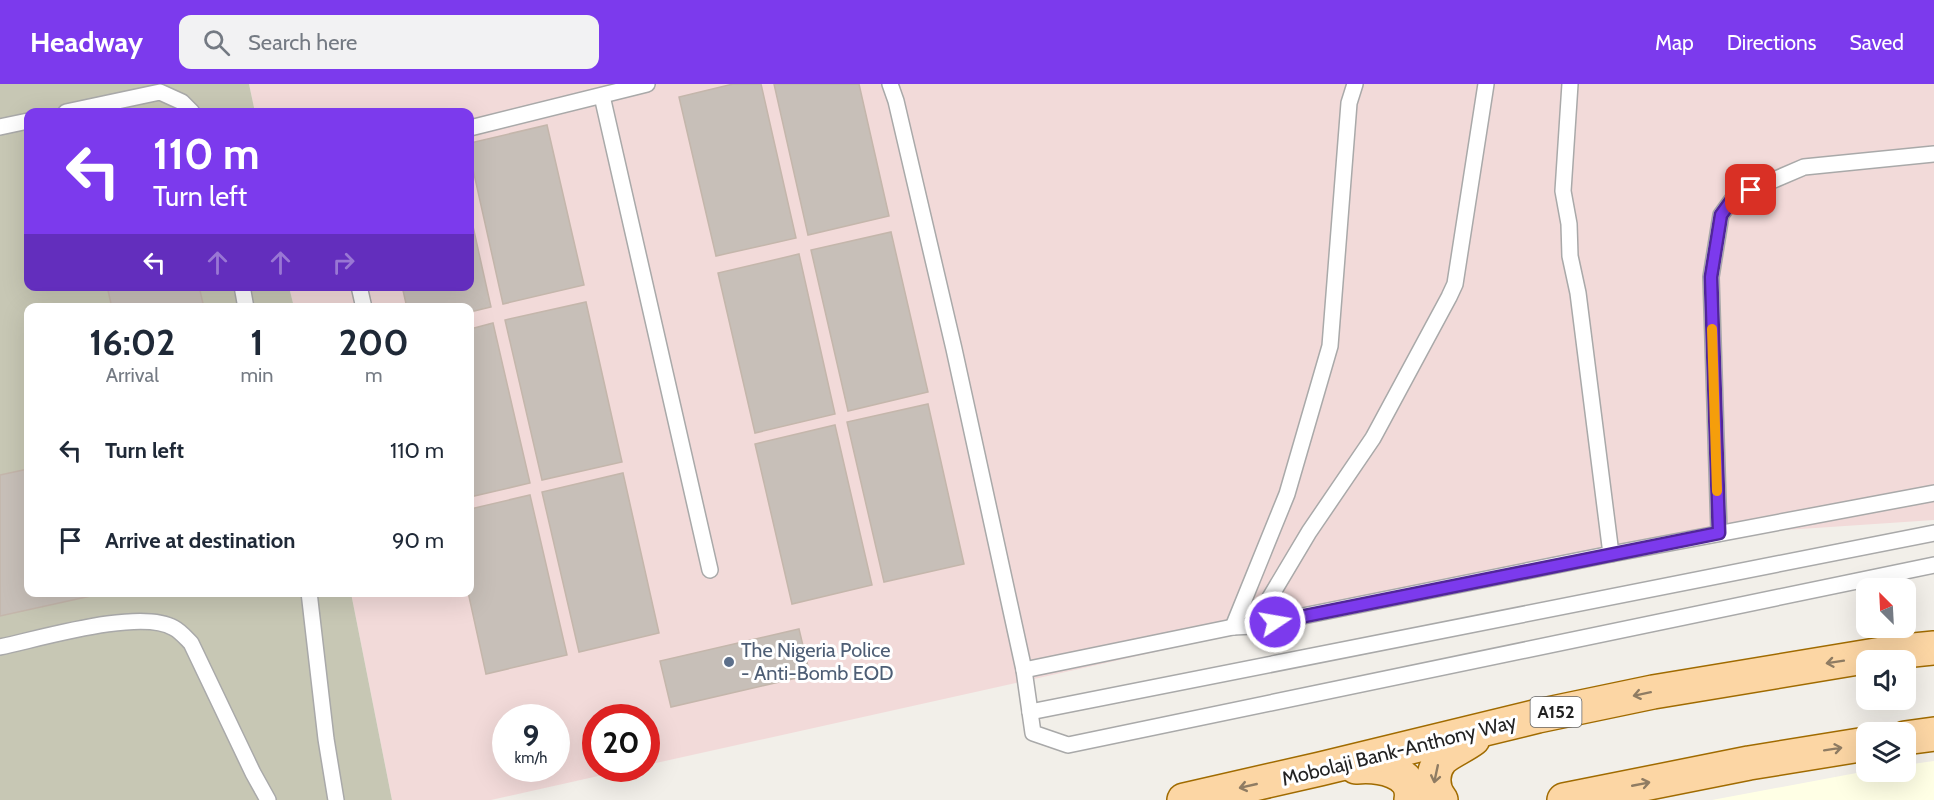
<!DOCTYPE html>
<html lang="en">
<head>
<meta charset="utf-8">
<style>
	body { margin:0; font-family:Cabin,sans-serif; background:#f2f2f3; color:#1f2937; height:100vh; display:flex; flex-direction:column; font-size:22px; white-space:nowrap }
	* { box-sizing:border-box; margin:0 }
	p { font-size:20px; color:#747a83 }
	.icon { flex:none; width:33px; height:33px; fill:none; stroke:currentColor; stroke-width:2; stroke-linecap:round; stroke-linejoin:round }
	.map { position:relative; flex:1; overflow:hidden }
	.side { position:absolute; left:24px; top:219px; width:450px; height:294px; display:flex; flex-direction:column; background:#fff; border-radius:12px; box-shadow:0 6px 24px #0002 }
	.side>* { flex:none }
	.guide { position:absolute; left:24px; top:24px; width:450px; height:183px; border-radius:12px; box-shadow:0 6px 24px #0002; background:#7c3aed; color:#fff; overflow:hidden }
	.needle { width:39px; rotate:336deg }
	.fabs { position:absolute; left:1856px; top:494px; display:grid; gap:12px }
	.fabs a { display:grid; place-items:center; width:60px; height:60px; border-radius:12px; background:#fff; box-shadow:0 6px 24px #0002; font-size:30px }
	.speed { position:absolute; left:492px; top:620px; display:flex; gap:12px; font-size:30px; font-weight:700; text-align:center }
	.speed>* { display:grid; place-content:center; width:78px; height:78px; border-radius:50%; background:#fff; box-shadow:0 6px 24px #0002; line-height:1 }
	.speed small { font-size:15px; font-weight:400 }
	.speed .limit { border:9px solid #d22; background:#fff; color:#111 }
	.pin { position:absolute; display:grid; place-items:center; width:51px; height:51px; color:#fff; margin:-26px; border-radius:12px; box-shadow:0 3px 9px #0006 }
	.me { position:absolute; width:66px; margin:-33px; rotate:78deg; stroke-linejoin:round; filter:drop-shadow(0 0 4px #0008) }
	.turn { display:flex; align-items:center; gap:21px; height:126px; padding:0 30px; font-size:27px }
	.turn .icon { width:78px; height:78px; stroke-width:2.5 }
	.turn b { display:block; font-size:42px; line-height:51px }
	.lanes { display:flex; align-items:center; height:57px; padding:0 30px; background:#0003; justify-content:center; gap:30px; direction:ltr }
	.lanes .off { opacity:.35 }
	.eta { display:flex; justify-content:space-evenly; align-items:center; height:102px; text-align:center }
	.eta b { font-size:36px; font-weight:700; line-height:42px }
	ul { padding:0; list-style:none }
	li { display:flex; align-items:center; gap:18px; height:90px; padding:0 30px }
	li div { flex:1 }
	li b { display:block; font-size:22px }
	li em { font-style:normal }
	header { display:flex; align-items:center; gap:36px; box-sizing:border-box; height:84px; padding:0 30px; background:#7c3aed; color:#fff }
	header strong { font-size:28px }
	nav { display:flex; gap:33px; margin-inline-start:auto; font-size:21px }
	.search { width:420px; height:54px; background:#f2f2f3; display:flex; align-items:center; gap:15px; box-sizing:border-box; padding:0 21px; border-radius:12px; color:#747a83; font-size:22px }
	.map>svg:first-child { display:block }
	.commercial { fill:#f2dad9; fill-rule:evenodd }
	.education { fill:#ffffe5 }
	.construction { fill:#c7c7b4 }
	.building { fill:#c7bfb8; stroke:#c4b6ab; stroke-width:1.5 }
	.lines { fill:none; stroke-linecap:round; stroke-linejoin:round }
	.service-casing { stroke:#a9a9a9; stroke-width:18 }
	.primary-casing { stroke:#a06b00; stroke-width:36 }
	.service { stroke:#fff; stroke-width:15 }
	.primary { stroke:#fcd6a4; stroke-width:33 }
	.oneway { stroke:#8f7c63 }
	.route-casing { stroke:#51269a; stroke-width:15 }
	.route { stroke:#7c3aed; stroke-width:10 }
	.slow { stroke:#f59e0b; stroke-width:10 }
	.service-dot { fill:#5c6f8a; stroke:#fff; stroke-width:2 }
	.labels { text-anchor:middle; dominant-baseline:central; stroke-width:6; stroke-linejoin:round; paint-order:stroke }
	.shield { fill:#fff; stroke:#646464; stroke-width:1.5 }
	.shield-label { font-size:18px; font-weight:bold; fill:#222 }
	.service-label { font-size:20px; fill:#4e5e75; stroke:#fff; text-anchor:start }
	.street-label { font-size:20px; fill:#222; stroke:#fff }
</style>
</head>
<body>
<header>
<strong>Headway</strong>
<div class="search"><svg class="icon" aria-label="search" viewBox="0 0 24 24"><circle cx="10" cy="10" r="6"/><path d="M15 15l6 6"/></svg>Search here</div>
<nav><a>Map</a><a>Directions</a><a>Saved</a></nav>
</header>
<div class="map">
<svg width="1934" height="716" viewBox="0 0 1934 716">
	<rect width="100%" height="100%" fill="#f2efe9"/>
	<!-- commercial -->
	<path class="commercial" d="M249 0H1934V436L1668 454 647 681 646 633H596V684H634L491 716H392L351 509 470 508V224L294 223 289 203 470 202V28H255ZM506 633H556V684H506Z"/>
	<!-- education -->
	<polygon class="education" points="1934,677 1934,716 1712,716 1867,687 1905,687 1905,681"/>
	<!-- construction -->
	<polygon class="construction" points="0,0 249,0 255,28 28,28 28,202 289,203 294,223 28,224 28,508 351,509 392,716 0,716"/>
	<!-- building -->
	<g class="building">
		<polygon points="733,0 761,0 796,154 716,172 679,13"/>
		<polygon points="774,0 859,0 889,132 808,151"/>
		<polygon points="547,41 584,201 503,220 470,72 470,59"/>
		<polygon points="470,129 491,223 470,228 470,224 407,224 402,202 470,202"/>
		<polygon points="891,148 928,308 848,327 811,166"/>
		<polygon points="799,170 835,330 755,349 718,189"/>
		<polygon points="107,202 199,202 204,224 112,224"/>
		<polygon points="586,218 622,378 542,396 505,236"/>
		<polygon points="493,239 530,399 470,413 470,245"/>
		<polygon points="928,320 964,480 884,498 847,338"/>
		<polygon points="835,341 872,501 792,520 755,360"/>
		<polygon points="28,385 28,508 109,508 0,532 0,391"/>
		<polygon points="623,389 659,549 579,568 542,408"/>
		<polygon points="530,411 567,571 486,590 468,508 470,508 470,425"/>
		<polygon points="799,545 810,591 671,623 660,577"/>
	</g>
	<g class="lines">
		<defs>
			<g id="service">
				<polyline points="890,0 896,17 954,265 1024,586 1033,649 1068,661 1934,481"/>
				<polyline points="1570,0 1563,107 1569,140 1570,172 1578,209 1611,470"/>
				<polyline points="602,12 710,486"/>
				<polyline points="66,28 160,8 182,18 192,28"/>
				<polyline points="0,43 28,37"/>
				<polyline points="470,44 647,0"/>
				<polyline points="242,202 246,224"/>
				<polyline points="359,202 364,224"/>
				<polyline points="1719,449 1711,193 1721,131 1734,113 1804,83 1934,70"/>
				<polyline points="309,508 326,655 336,716"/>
				<polyline points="1253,542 1309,448 1373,354 1449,213 1455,200 1486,0"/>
				<polyline points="1233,543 1287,410 1330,262 1349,19 1355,0"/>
				<path d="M0 563C39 555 140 524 174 544 180 547 186 554 191 559L253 689 268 716"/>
				<polyline points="1024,586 1233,543 1253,542 1611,470 1934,409"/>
				<polyline points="1030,628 1934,449"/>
			</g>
			<g id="primary">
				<polyline points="1905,654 1934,650"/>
				<path d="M1356 683C1377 681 1416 686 1411 716"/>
				<polyline points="1184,716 1320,685 1538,632 1653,608 1894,568 1934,564"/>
				<path d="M1441 716C1432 705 1431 688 1441 676 1447 669 1464 662 1473 655"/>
				<polyline points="1564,716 1749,679 1866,660"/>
			</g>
		</defs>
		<!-- service casing -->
		<use href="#service" class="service-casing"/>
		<!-- primary casing -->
		<use href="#primary" class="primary-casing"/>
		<!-- service -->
		<use href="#service" class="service"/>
		<!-- primary -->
		<use href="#primary" class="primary"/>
	</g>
	<!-- one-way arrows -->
	<defs><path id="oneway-shaft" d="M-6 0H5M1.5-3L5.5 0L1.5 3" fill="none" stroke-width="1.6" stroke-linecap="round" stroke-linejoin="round" transform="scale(1.5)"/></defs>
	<g class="oneway">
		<use href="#oneway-shaft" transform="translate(1835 578) rotate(171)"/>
		<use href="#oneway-shaft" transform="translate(1642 610) rotate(168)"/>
		<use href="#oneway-shaft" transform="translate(1833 665) rotate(-9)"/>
		<use href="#oneway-shaft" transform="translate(1436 690) rotate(102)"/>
		<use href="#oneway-shaft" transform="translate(1641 700) rotate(-11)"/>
		<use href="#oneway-shaft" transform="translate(1248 702) rotate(167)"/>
	</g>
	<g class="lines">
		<defs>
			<polyline id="route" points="1275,538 1719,449 1711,193 1721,131 1734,113 1751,106"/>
		</defs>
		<!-- route casing -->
		<use href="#route" class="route-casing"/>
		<!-- route -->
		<use href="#route" class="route"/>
		<!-- slow -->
		<polyline class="slow" points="1712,245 1717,407"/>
	</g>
	<!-- markers -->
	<circle class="service-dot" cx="729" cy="578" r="6"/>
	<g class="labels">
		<!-- shield labels -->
		<rect class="shield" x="1530.5" y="613" width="51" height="30" rx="4.5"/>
		<g class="shield-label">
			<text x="1556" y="628">A152</text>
		</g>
		<!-- service labels -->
		<g class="service-label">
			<text x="741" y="566">The Nigeria Police<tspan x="741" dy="23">- Anti-Bomb EOD</tspan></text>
		</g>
		<!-- street labels -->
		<g class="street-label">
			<text transform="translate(1399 666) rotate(-14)">Mobolaji Bank-Anthony Way</text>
		</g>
	</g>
</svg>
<div class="fabs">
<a><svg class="needle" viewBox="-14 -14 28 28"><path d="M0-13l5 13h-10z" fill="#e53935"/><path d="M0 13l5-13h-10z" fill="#747a83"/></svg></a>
<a><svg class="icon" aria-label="sound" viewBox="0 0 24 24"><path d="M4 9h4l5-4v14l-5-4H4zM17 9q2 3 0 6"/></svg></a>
<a><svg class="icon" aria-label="layers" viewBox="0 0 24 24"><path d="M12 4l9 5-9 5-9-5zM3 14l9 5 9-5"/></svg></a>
</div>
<div class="speed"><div>9<small>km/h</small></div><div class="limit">20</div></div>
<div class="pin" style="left:1751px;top:106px;background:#d93025"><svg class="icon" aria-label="arrive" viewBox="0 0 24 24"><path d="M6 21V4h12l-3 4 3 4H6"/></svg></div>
<svg class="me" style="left:1275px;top:538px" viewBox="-20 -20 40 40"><circle r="17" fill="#7c3aed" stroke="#fff" stroke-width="3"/><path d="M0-11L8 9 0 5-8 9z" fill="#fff"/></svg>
<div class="guide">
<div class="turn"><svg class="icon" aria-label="left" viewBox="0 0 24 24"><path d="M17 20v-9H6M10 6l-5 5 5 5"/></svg><div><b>110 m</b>Turn left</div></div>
<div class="lanes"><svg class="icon" aria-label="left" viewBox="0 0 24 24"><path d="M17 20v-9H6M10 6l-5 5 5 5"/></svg><svg class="icon off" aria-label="ahead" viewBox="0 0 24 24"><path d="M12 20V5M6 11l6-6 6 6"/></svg><svg class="icon off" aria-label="ahead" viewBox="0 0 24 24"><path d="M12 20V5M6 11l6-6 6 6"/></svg><svg class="icon off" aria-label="right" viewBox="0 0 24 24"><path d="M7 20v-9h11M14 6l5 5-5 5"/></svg></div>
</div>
<section class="side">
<div class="eta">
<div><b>16:02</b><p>Arrival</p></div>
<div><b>1</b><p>min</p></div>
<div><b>200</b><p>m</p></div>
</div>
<ul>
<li><svg class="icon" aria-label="left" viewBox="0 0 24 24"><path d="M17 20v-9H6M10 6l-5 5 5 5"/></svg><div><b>Turn left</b></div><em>110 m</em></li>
<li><svg class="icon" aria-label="arrive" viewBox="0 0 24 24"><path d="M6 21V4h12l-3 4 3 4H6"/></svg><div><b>Arrive at destination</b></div><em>90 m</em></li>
</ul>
</section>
</div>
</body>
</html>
